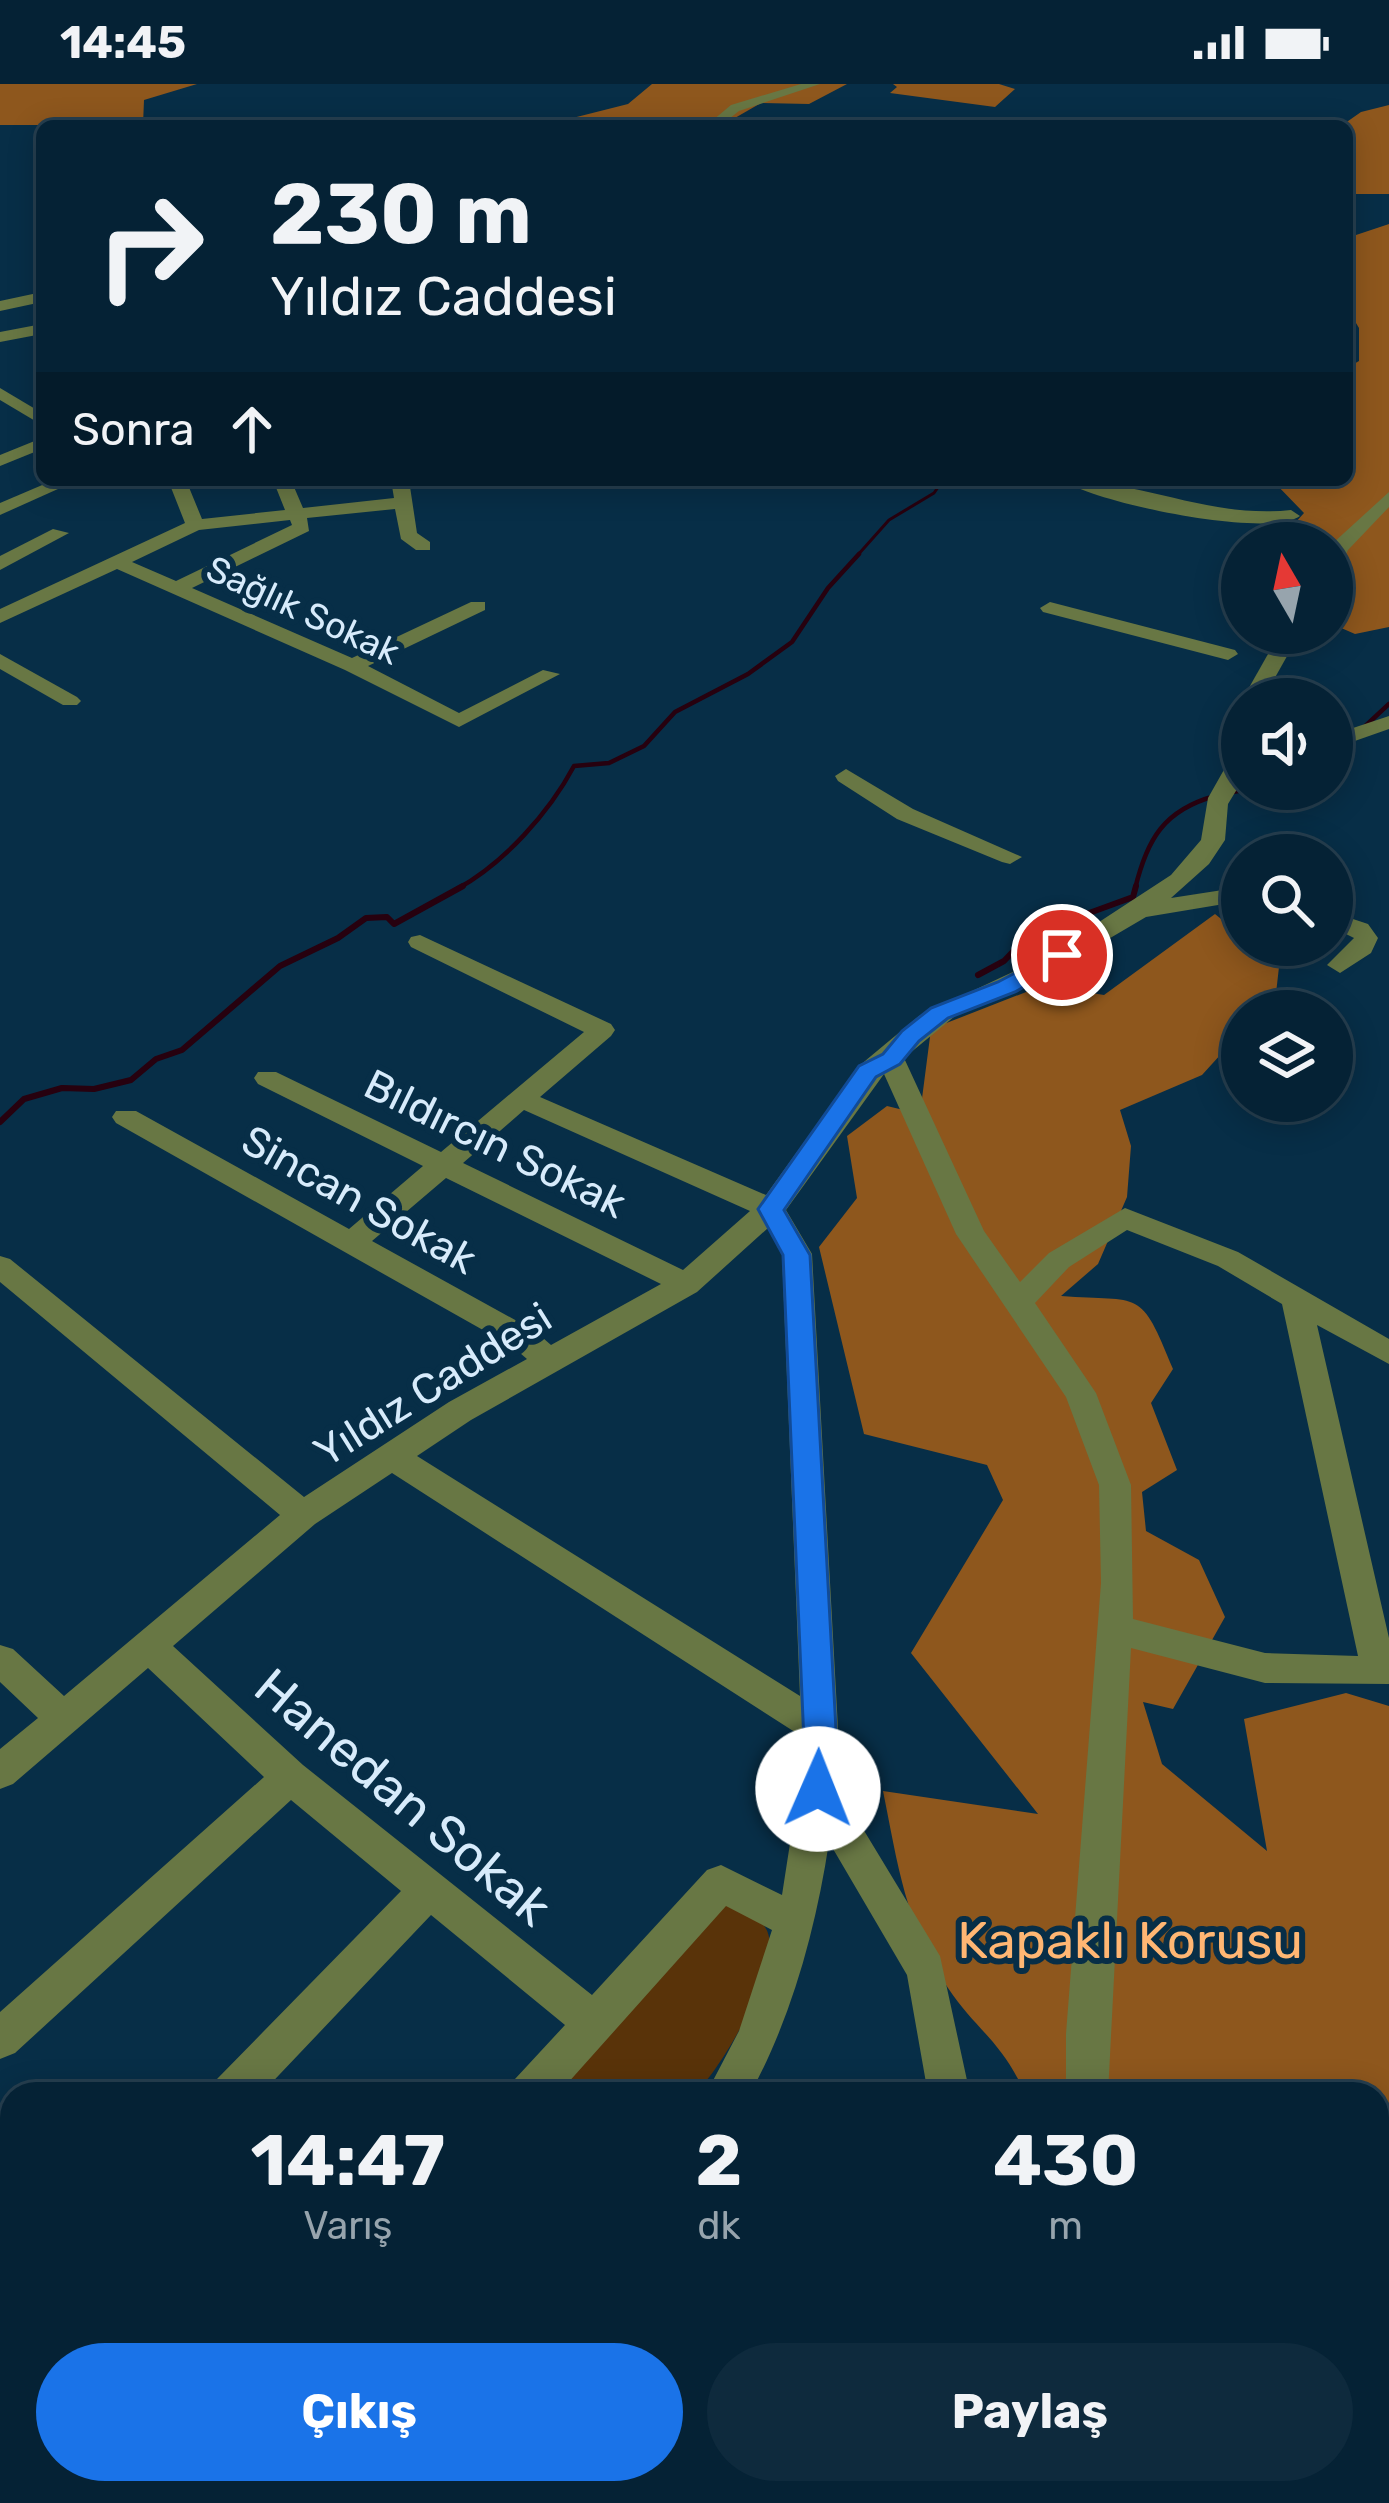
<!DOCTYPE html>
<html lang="tr">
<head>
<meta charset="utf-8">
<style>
	body { margin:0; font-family:Rubik,sans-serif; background:#0e2a3d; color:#f1f3f6; height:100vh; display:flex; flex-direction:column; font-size:45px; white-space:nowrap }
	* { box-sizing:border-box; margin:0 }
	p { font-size:39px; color:#97a4ad }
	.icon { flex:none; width:66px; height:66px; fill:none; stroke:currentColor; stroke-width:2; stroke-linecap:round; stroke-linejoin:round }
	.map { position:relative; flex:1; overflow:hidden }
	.drawer { position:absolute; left:0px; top:1998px; width:1389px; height:423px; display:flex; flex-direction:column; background:#052235; border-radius:36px 36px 0 0; box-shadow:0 6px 30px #0003,0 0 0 3px #263f50 }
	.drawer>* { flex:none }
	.top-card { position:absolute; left:36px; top:36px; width:1317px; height:366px; border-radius:18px; box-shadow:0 6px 30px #0003,0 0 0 3px #263f50; background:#052235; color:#f1f3f6; overflow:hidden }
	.needle { width:78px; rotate:351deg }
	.controls { position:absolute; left:1221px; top:438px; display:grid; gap:24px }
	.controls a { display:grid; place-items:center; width:132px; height:132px; border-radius:50%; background:#052235; box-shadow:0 6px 30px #0003,0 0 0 3px #263f50; font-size:60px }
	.pin { position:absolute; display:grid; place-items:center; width:102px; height:102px; color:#fff; margin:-51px; border:6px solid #fff; border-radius:50%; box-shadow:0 3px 12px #0007 }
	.me { position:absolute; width:132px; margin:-66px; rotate:1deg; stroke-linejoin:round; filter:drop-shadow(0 0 9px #0008) }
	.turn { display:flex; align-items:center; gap:42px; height:252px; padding:0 36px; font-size:54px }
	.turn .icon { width:156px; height:156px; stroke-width:2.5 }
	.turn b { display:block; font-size:84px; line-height:102px }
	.then { display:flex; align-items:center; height:114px; padding:0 36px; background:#0003; gap:24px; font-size:45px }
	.eta { display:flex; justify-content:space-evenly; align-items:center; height:204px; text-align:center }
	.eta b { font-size:72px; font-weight:700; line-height:84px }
	.cta { display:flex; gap:24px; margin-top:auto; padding:24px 36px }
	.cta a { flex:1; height:138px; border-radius:72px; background:#1a73e8; color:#fff; font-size:48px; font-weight:700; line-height:138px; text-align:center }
	.cta a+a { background:#0e2a3d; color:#f1f3f6 }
	.status { display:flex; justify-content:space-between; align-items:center; height:84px; padding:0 60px; background:#052235; direction:ltr }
	.status svg { height:33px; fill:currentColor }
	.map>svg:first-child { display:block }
	.green { fill:#593309 }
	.forest { fill:#8e571d }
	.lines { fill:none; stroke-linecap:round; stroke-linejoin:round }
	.stream-far2 { stroke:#27010f; stroke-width:3 }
	.stream-far1 { stroke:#27010f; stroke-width:4.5 }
	.stream { stroke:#27010f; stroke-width:6 }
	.minor { fill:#687744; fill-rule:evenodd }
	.route { fill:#1a73e8; stroke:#114b97; stroke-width:3 }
	.labels { text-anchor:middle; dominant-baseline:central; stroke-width:12; stroke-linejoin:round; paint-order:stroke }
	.far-street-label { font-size:36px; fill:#d7ebfb; stroke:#072e47 }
	.street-label { font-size:42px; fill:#d7ebfb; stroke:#072e47 }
	.near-street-label { font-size:51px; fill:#d7ebfb; stroke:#072e47 }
	.near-park-label { font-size:51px; fill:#ffb673; stroke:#072e47 }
</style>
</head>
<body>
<div class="status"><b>14:45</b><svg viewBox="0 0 49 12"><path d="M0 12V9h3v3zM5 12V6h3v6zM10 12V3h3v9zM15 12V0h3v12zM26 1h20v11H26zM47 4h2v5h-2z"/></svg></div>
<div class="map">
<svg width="1389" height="2419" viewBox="0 0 1389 2419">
	<rect width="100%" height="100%" fill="#072e47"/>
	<!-- green -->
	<path class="green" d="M735 1819C744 1826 759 1834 765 1843 788 1875 720 1986 695 2010H545L712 1821Z"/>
	<!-- forest -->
	<g class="forest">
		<polygon points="0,0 197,0 144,16 143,41 0,41"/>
		<polygon points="652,0 847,0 809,20 761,19 721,42 541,42 628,20"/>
		<polygon points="893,0 999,0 1015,5 995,23 890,9 897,3"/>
		<polygon points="1389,21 1389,110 1347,110 1347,42 1341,42 1361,28"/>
		<polygon points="1389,140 1389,543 1355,550 1332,540 1341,521 1332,510 1332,459 1277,459 1304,429 1272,396 1347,396 1347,284 1359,277 1359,244 1347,224 1347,154"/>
		<path d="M1215 830 1242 852V861H1253L1279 883 1274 927H1242V947L1202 991 1120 1026 1131 1062 1127 1113 1098 1180 1061 1212C1142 1218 1140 1203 1173 1285L1151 1319 1177 1386 1142 1408 1146 1447 1199 1476 1225 1533 1173 1625 1143 1618 1162 1680 1267 1767 1244 1635 1346 1609 1389 1622V2419H1043L1041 2409H1377V2010H1025C1003 1958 976 1946 948 1904 905 1839 898 1781 883 1707L1038 1730 911 1569 1003 1416 987 1381 864 1350 819 1163 857 1114 847 1052 887 1022 920 1030 931 945 1044 901 1104 911Z"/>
	</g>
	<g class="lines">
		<!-- stream-far2 -->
		<polyline class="stream-far2" points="856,473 889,436 934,409 943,396"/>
		<!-- stream-far1 -->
		<g class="stream-far1">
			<polyline points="1332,673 1389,620"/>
			<polyline points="1228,709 1248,705"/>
			<path d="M457 805C504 779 549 729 574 682L609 679 644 662 675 628 748 590 792 558 828 504 859 470"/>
			<path d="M1135 805C1147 755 1164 726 1215 712"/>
		</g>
		<!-- stream -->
		<g class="stream">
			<polyline points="978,891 1004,877 1029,851 1133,813 1136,802"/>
			<polyline points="0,1038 24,1015 62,1004 94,1005 131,996 156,975 182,966 280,882 338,854 366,834 387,833 394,840 463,802"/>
		</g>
		<!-- minor -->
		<g class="minor">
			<polygon points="801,0 820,0 739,27 720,42 706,42 731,21"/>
			<polygon points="42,208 42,218 0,227 0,217"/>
			<polygon points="42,240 42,250 0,258 0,248"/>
			<polygon points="0,304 42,329 42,341 0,316"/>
			<polygon points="42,354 42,365 0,382 0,371"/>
			<polygon points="54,396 78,396 0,431 0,419"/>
			<path d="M168 396H186L202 435 285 426 273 396H291L303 424 394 414 391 396H409L417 449 430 458V466H416L401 455 395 425 307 434 309 447 192 504 352 574 471 518H485V526L368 582 459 629 543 586 560 590 459 643 345 586 117 485 0 539V525L185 439ZM290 436 292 441 176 497 132 478 199 446Z"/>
			<path d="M1062 396C1140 396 1211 435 1291 426L1300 432C1268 455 1095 419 1062 396Z"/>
			<polygon points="1389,408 1389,423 1348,466 1339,484 1332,486 1332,460"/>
			<polygon points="53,445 69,449 0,486 0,472"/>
			<polygon points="1050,518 1235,566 1238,570 1228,576 1043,528 1040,524"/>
			<polygon points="1280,549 1300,549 1263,615 1242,616"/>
			<polygon points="0,570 77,613 81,617 77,621 63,621 0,585"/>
			<polygon points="1389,632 1389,645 1332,665 1332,651"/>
			<path d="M1242 666V697L1228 720 1225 756 1209 780 1171 814 1242 803V817L1146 833 1037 897 955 932 904 974 984 1147 1020 1198 1049 1169 1125 1124 1238 1168 1389 1255V1280L1317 1241 1389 1554V1600L1265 1599 1131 1564 1108 2010H1066V1950L1101 1499 1099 1401 1066 1313 956 1150 884 990 786 1126 812 1170 838 1644 837 1702 940 1872 970 2010H928L907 1891 829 1758C816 1844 792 1933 750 2010H706L739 1947 772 1846 726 1822 558 2010H509L515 1995 565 1941 431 1831 261 2010H211L217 1995 401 1807 291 1716 15 1969 0 1975V1928L264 1693 148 1584 13 1700 0 1705V1665L38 1634 0 1598V1561L13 1565 64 1612 280 1431 0 1198V1172L10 1175 304 1413 449 1318 527 1275 513 1263 116 1039 112 1033 116 1027H136L349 1145 423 1082 258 1000 254 994 258 988H276L441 1068 584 948 411 863 408 858 411 853 420 851 611 940 615 946 611 952 540 1013 766 1111 859 982 919 932 1047 872 1171 791 1201 756 1208 714 1234 668ZM524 1026 750 1127 683 1186 463 1079ZM446 1094 661 1200 551 1261 535 1247 372 1157ZM768 1144 782 1170 800 1612 417 1372 471 1336 697 1208ZM1127 1146 1218 1182 1282 1220 1358 1572 1265 1569 1133 1535 1131 1401 1096 1309 1035 1219 1069 1183ZM392 1389 801 1652 802 1682 782 1811 721 1781 707 1786 592 1911 303 1681 173 1562 315 1440Z"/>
			<polygon points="846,685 913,725 1022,773 1010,780 1002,778 897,735 838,697 835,692"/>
			<polygon points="1332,828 1368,840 1378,854 1371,869 1340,889 1327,881 1354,854 1332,843"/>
			<polygon points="12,2217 12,2270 0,2275 0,2222"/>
			<polygon points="0,2309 12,2314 12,2372 0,2367"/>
			<polygon points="35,2409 87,2409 91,2419 39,2419"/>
			<polygon points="120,2409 174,2409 170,2419 116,2419"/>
			<polygon points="300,2409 352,2409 348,2419 296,2419"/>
			<polygon points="403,2409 463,2409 467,2419 407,2419"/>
			<polygon points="1000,2409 1048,2409 1050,2419 1002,2419"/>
			<polygon points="1166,2409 1214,2409 1217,2419 1169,2419"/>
		</g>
	</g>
	<!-- route -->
	<polygon class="route" points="1062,864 1074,871 1070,876 1015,908 948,934 919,957 900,980 876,993 784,1126 810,1171 838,1682 830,1715 818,1720 806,1715 801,1705 805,1682 783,1171 758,1125 859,982 883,970 902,947 931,924 998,898"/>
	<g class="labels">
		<!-- far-street labels -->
		<g class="far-street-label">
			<text transform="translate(303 526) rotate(25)">Sağlık Sokak</text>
		</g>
		<!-- street labels -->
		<g class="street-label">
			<text transform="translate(495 1060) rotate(26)">Bıldırcın Sokak</text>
			<text transform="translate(359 1116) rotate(29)">Sincan Sokak</text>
			<text transform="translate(433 1301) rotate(-32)">Yıldız Caddesi</text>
		</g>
		<!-- near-street labels -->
		<g class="near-street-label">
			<text transform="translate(403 1713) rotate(40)">Hanedan Sokak</text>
		</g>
		<!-- near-park labels -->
		<g class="near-park-label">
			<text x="1130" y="1856">Kapaklı Korusu</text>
		</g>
	</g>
</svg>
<div class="controls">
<a><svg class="needle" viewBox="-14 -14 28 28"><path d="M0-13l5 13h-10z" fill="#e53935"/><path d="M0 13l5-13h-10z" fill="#97a4ad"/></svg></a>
<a><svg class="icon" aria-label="sound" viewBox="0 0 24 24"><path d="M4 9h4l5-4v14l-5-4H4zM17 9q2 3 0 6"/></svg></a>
<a><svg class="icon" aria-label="search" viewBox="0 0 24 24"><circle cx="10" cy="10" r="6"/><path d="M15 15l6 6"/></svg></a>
<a><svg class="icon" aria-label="layers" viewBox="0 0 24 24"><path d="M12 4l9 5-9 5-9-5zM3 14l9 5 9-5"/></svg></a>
</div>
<div class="pin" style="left:1062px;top:871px;background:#d93025"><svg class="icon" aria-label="arrive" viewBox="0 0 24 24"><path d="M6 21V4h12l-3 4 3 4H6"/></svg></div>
<svg class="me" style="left:818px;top:1705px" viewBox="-20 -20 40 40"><circle r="19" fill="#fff"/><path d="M0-13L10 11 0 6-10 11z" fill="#1a73e8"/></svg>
<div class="top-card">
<div class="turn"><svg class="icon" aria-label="right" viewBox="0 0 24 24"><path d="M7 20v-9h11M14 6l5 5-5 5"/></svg><div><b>230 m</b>Yıldız Caddesi</div></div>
<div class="then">Sonra<svg class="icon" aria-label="ahead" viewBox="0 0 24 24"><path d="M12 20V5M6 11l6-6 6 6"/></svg></div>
</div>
<section class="drawer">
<div class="eta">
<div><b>14:47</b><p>Varış</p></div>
<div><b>2</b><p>dk</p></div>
<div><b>430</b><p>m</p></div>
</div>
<div class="cta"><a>Çıkış</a><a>Paylaş</a></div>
</section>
</div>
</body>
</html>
